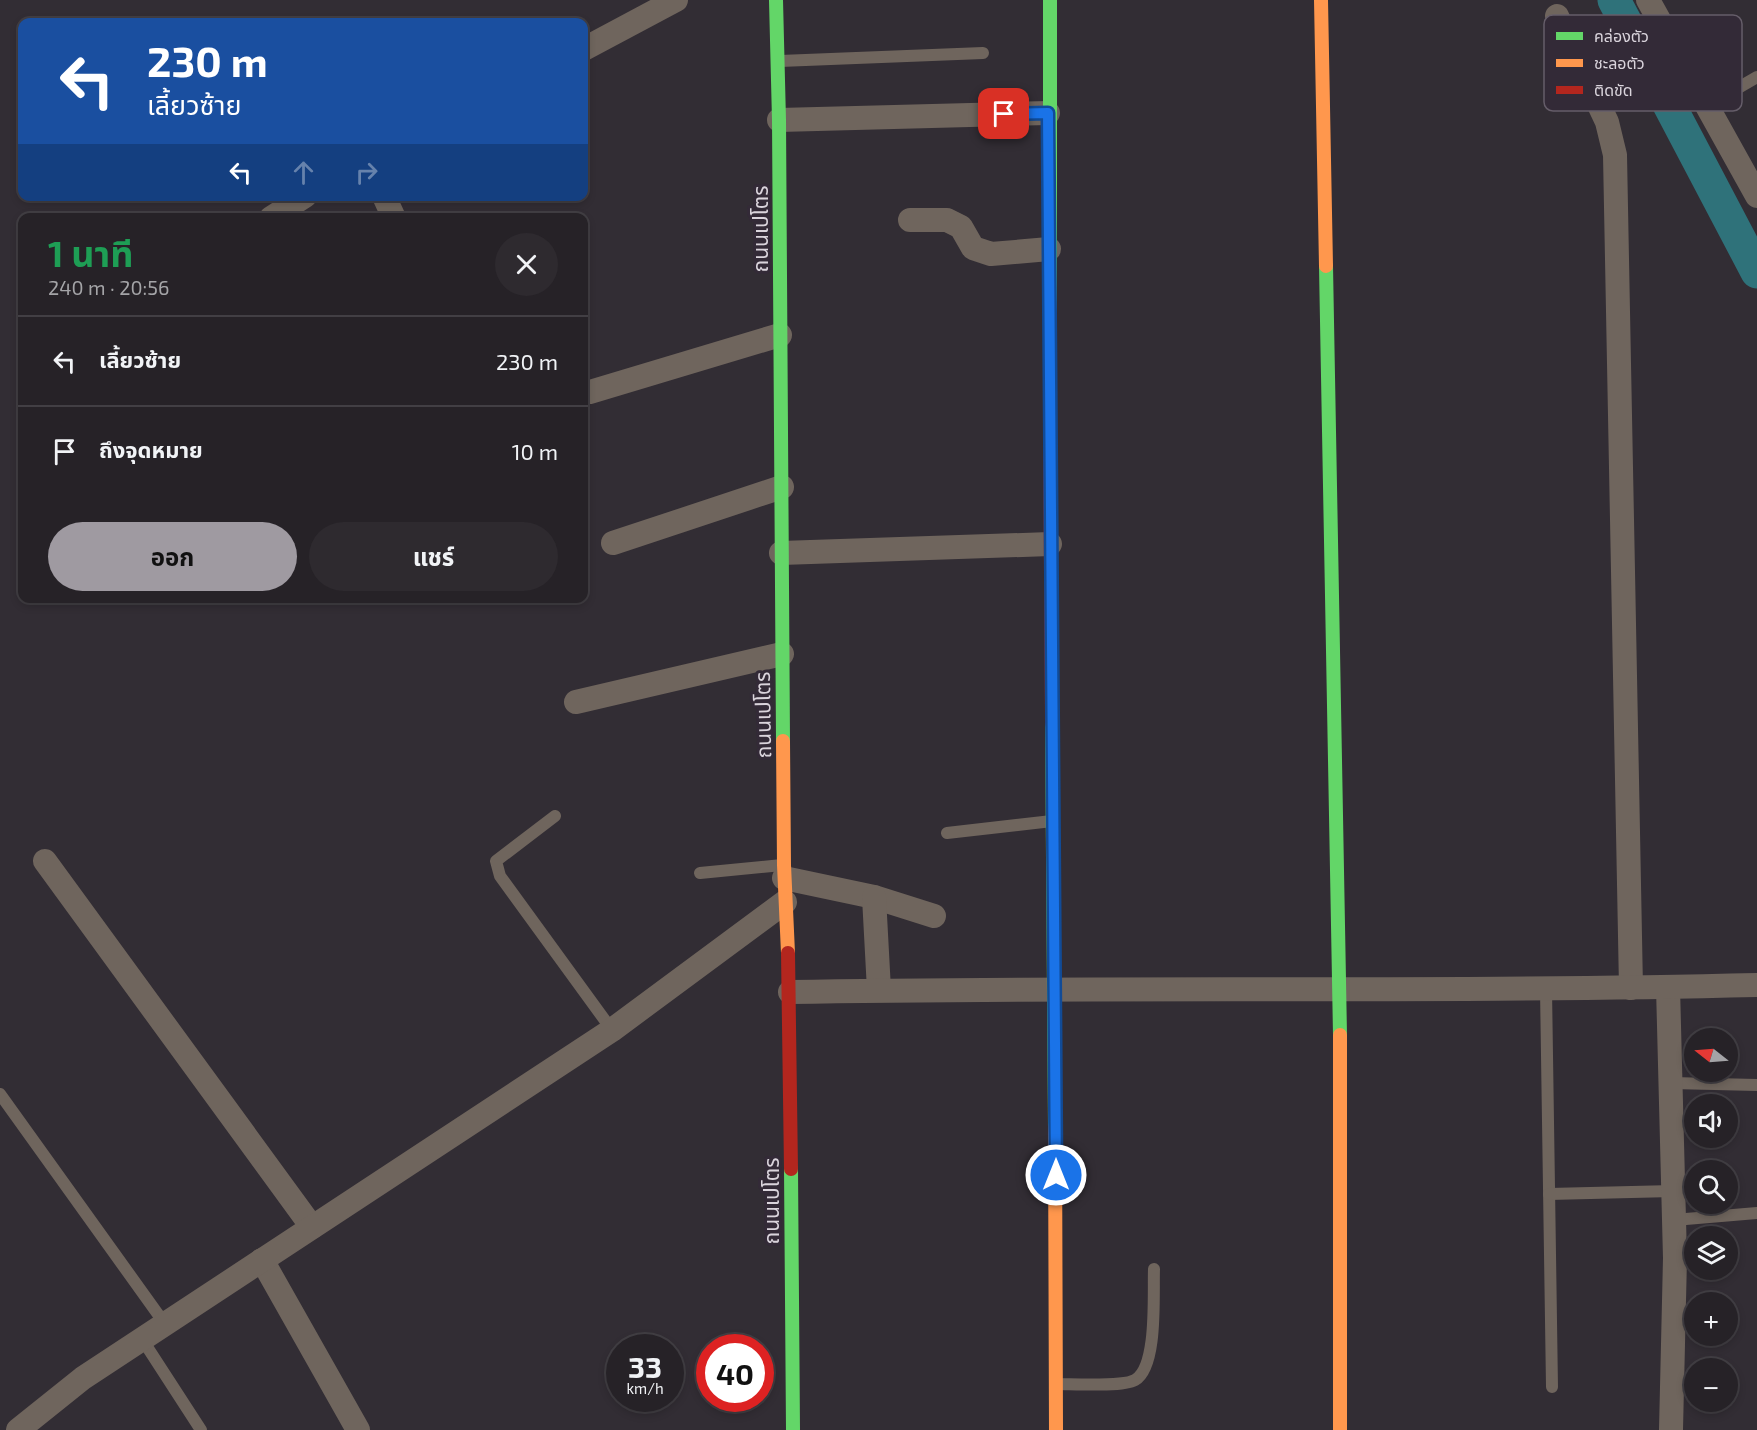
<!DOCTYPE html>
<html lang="th">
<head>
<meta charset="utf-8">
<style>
	body { margin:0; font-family:"Exo 2","Noto Sans Thai",sans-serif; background:#2e2a2f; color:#f1f3f6; height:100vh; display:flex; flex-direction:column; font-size:22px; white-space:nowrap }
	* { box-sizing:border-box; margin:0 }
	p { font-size:20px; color:#a4a4a7 }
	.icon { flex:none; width:33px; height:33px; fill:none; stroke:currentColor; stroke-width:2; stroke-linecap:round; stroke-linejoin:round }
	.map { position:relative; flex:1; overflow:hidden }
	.panel { position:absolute; left:18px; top:213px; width:570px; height:390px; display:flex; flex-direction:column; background:#262227; border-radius:12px; box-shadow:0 3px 9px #0003,0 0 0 2px #423f44 }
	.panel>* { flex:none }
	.top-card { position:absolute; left:18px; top:18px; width:570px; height:183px; border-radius:12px; box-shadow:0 3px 9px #0003,0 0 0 2px #423f44; background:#1a4fa0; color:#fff; overflow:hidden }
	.needle { width:39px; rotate:287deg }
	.controls { position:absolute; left:1684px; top:1028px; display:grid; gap:12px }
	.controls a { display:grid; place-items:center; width:54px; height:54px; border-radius:50%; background:#262227; box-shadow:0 3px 9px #0003,0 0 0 2px #423f44; font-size:30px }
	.speed { position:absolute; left:606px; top:1334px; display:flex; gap:12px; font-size:30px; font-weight:700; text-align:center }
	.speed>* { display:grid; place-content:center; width:78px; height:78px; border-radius:50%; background:#262227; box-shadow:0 3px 9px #0003,0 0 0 2px #423f44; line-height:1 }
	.speed small { font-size:15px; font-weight:400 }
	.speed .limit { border:9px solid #d22; background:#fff; color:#111 }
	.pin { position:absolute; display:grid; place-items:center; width:51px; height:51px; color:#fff; margin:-26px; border-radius:12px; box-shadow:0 3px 9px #0006 }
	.me { position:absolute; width:66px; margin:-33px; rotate:0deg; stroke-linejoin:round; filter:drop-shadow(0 0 4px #0008) }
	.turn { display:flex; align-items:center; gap:21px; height:126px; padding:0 30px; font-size:27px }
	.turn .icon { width:78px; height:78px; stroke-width:2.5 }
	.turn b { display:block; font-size:42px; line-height:51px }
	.lanes { display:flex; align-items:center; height:57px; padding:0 30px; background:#0003; justify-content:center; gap:30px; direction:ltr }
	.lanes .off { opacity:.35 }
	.round { display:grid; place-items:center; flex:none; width:63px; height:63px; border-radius:32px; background:#2e2a2f }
	.summary { display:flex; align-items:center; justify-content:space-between; height:102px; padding:0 30px }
	h1 { font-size:36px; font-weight:700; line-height:45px; color:#1e9e55 }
	.button { display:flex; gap:12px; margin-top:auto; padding:12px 30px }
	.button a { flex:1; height:69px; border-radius:36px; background:#9f9aa1; color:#111; font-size:24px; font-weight:700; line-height:69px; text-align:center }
	.button a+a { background:#2e2a2f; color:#f1f3f6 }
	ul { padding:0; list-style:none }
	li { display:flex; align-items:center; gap:18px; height:90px; padding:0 30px; border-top:2px solid #423f44 }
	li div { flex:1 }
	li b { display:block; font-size:22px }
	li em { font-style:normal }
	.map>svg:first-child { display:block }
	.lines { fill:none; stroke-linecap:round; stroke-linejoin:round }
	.canal { stroke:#2f727a; stroke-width:33 }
	.lane { stroke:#6f655d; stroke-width:12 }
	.street { stroke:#6f655d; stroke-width:24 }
	.fast { stroke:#63d668; stroke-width:14 }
	.slow { stroke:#ff974d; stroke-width:14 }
	.jam { stroke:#b3261e; stroke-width:14 }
	.route-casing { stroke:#114b97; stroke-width:15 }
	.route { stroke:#1a73e8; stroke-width:10 }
	.labels { text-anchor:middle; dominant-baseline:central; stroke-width:6; stroke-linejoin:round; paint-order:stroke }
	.street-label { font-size:21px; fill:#dad4dc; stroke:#332a37 }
	.key { fill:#332a37; stroke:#655d69; stroke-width:1.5 }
	.key-label { font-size:16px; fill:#dad4dc }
</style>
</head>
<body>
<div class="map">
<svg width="1757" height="1430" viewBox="0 0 1757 1430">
	<rect width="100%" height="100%" fill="#322d34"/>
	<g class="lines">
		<!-- canal -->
		<polyline class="canal" points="1614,0 1757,272"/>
		<!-- lane -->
		<g class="lane">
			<polyline points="780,61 983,53"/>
			<polyline points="1707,106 1757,77"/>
			<polyline points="555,816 496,861 500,876 612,1030"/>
			<polyline points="947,833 1052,821"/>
			<polyline points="700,873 782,865"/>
			<polyline points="1546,989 1552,1387"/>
			<polyline points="1671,1083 1757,1085"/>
			<polyline points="0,1094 165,1324"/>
			<polyline points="1549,1194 1673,1191"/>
			<polyline points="1674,1220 1757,1213"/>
			<polyline points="142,1339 201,1430"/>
			<path d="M1057 1384C1073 1384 1123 1387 1135 1380 1158 1367 1153 1294 1154 1269"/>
		</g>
		<!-- street -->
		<g class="street">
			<polyline points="1648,0 1757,196"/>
			<polyline points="1557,16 1607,122 1615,155 1631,988"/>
			<polyline points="584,49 676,0"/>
			<polyline points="779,120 1048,113"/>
			<polyline points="384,196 394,218"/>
			<polyline points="271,218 305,196"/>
			<polyline points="910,220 947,220 961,227 973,248 991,254 1049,249"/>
			<polyline points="590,392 780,335"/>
			<polyline points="613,543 782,487"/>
			<polyline points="781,553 1050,544"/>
			<polyline points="576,702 782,654"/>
			<polyline points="45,861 312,1227"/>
			<polyline points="784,878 874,897 934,916"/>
			<polyline points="874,897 879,990"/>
			<polyline points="1668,987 1675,1258 1671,1430"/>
			<path d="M790 992C1112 986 1435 993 1757 985"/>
			<polyline points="262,1260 358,1430"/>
			<polyline points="18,1430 83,1378 612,1030 785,902"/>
		</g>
		<!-- fast -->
		<g class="fast">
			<polyline points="776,0 779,120 783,741"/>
			<polyline points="1050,0 1050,427"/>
			<polyline points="1326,266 1340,1035"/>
			<polyline points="1052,723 1055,1127"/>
			<polyline points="791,1169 793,1430"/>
		</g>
		<!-- slow -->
		<g class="slow">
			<polyline points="1321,0 1326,266"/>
			<polyline points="783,741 784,865 788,953"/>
			<polyline points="1340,1035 1340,1430"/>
			<polyline points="1055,1127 1056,1430"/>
		</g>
		<!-- jam -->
		<g class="jam">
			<polyline points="1050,427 1052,723"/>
			<polyline points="788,953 791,1169"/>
		</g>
	</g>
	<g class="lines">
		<defs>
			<polyline id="route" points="1004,114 1048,113 1056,1175"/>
		</defs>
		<!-- route casing -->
		<use href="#route" class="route-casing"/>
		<!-- route -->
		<use href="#route" class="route"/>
	</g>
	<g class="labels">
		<!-- street labels -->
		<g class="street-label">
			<text transform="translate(759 229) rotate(-90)">ถนนเปโตร</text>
			<text transform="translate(762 715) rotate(-91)">ถนนเปโตร</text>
			<text transform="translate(770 1201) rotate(-90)">ถนนเปโตร</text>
		</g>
	</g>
	<!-- legend -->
	<rect x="1544" y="15" width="198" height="96" rx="9" class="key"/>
	<rect x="1556" y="32" width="27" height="8" fill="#63d668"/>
	<rect x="1556" y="59" width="27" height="8" fill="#ff974d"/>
	<rect x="1556" y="86" width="27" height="8" fill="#b3261e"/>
	<g class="key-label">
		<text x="1594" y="42">คล่องตัว</text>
		<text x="1594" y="69">ชะลอตัว</text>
		<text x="1594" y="96">ติดขัด</text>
	</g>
</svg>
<div class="controls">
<a><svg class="needle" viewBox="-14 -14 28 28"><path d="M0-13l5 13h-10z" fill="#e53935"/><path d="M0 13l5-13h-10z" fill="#a4a4a7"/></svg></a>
<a><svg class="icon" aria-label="sound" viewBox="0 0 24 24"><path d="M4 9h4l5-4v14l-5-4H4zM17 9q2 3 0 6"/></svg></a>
<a><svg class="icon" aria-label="search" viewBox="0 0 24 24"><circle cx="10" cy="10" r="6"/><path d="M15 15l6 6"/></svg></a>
<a><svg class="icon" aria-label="layers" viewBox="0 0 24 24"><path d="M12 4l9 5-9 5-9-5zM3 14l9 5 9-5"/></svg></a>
<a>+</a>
<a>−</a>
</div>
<div class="speed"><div>33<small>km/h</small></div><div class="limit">40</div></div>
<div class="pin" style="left:1004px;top:114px;background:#d93025"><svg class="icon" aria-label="arrive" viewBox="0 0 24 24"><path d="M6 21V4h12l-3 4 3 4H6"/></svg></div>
<svg class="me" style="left:1056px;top:1175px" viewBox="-20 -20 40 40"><circle r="17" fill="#1a73e8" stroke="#fff" stroke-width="3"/><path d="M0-11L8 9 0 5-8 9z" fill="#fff"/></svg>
<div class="top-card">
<div class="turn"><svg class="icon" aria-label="left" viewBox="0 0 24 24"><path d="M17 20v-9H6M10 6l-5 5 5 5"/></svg><div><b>230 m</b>เลี้ยวซ้าย</div></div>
<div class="lanes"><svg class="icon" aria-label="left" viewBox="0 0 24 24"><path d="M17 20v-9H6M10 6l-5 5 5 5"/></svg><svg class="icon off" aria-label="ahead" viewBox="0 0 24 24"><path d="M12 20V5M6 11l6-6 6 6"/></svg><svg class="icon off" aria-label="right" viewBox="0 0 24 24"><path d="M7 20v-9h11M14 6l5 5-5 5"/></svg></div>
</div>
<section class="panel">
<div class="summary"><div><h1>1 นาที</h1><p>240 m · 20:56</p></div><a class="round"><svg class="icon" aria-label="close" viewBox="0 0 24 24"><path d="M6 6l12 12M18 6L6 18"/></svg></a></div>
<ul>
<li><svg class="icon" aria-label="left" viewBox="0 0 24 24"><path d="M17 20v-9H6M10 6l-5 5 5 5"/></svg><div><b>เลี้ยวซ้าย</b></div><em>230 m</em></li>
<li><svg class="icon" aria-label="arrive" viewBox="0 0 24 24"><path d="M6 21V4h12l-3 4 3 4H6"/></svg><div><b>ถึงจุดหมาย</b></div><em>10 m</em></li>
</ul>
<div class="button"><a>ออก</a><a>แชร์</a></div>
</section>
</div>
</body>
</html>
